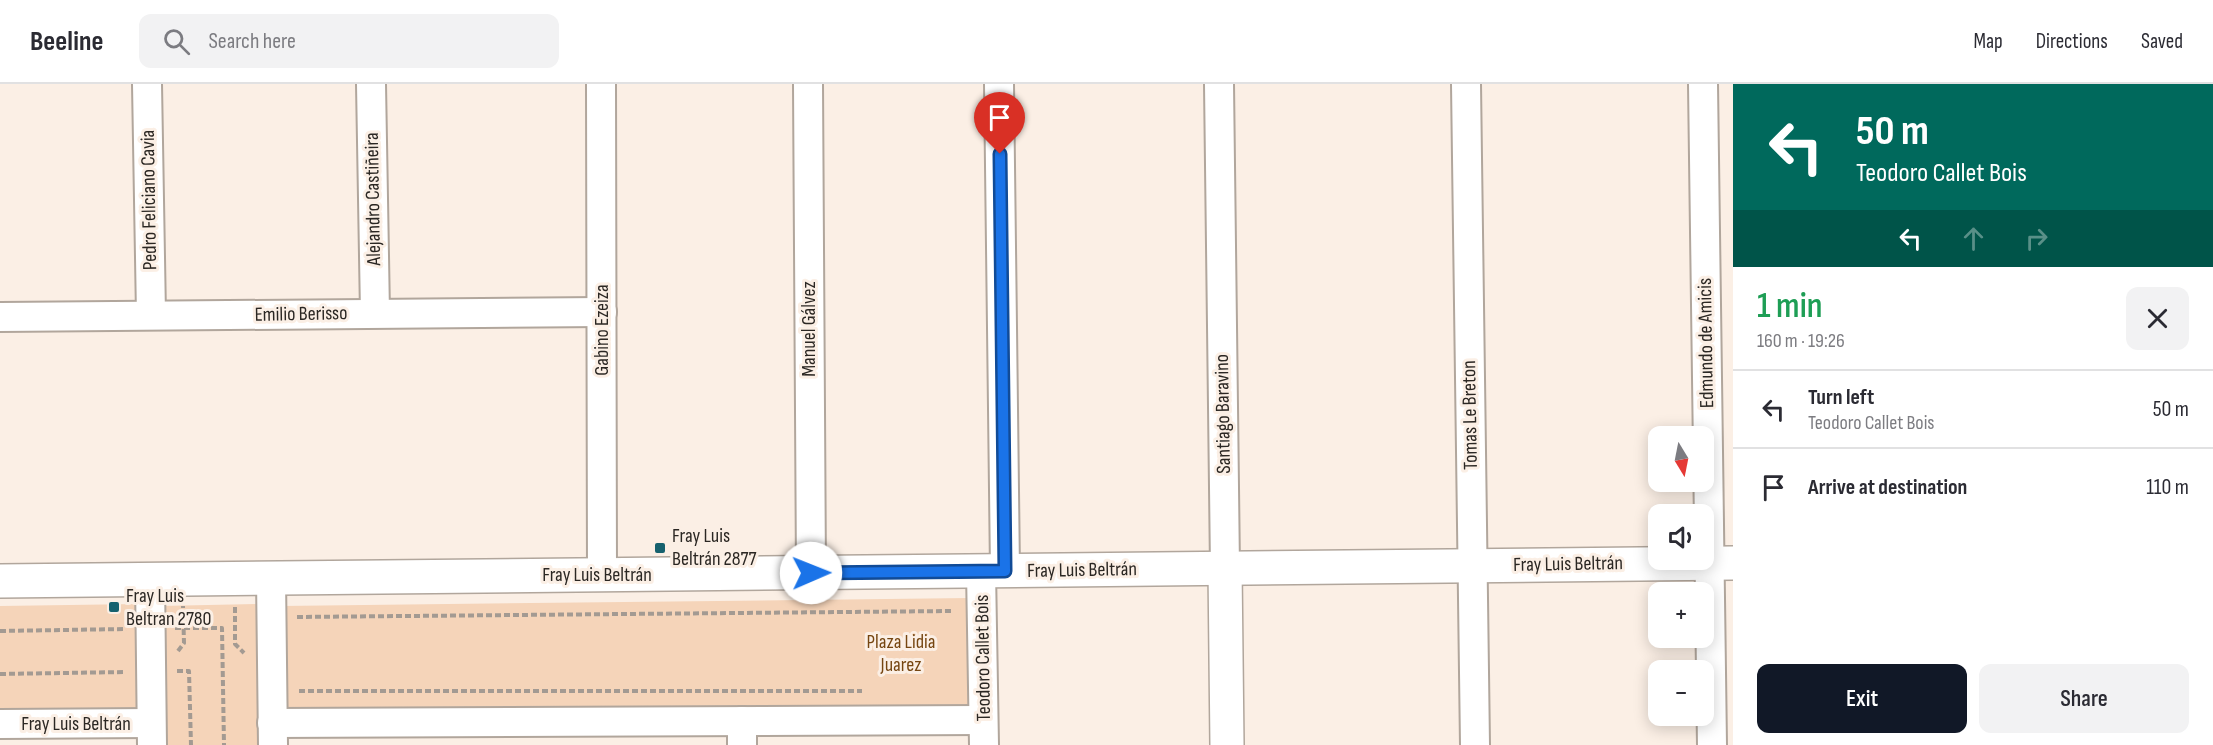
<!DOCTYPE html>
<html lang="en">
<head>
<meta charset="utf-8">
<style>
	body { margin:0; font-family:"Sofia Sans Condensed",sans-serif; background:#f2f2f3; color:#2b2b33; height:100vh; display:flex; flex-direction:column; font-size:22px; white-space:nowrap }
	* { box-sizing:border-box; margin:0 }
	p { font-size:20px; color:#7c7c81 }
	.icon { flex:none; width:33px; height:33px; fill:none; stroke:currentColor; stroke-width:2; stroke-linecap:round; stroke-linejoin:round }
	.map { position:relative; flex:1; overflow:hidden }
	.side { display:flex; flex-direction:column; background:#fff; width:480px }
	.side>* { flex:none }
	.guide { background:#00695c; color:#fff; overflow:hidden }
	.needle { width:39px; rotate:170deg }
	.fabs { position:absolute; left:1648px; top:342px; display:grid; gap:12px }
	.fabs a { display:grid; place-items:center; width:66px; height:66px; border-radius:12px; background:#fff; box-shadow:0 3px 15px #0003; font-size:30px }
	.pin { position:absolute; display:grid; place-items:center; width:51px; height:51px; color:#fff; margin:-62px -26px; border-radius:50% 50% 50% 0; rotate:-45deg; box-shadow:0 0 6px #0007 }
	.pin .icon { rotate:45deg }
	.me { position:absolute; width:66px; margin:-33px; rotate:89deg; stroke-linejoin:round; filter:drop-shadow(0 0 4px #0008) }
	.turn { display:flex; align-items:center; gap:21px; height:126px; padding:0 24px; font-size:27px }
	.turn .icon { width:78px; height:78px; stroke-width:2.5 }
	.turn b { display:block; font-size:42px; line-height:51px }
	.lanes { display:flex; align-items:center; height:57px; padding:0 24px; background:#0003; justify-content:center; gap:30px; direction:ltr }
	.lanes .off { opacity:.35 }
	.round { display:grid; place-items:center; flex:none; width:63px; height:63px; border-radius:12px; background:#f2f2f3 }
	.head { display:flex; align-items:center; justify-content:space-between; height:102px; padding:0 24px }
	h1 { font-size:36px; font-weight:600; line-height:45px; color:#1e9e55 }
	.action { display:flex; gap:12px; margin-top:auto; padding:12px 24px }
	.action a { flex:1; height:69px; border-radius:12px; background:#111827; color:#fff; font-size:24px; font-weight:600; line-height:69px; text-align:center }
	.action a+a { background:#f2f2f3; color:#2b2b33 }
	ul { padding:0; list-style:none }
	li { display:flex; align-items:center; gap:18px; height:78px; padding:0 24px; border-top:2px solid #e1e1e2 }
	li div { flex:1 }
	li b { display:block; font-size:22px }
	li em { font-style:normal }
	header { display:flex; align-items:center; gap:36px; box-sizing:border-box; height:84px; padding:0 30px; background:#fff; border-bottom:2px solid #e1e1e2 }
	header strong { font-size:28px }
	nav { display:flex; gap:33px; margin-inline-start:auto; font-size:21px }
	.search { width:420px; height:54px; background:#f2f2f3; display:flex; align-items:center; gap:15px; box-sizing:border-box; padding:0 21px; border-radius:12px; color:#7c7c81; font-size:22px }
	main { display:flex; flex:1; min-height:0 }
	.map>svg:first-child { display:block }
	.green { fill:#f5d4b9 }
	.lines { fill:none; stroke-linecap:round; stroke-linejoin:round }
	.street-casing { stroke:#b1a69c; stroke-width:32 }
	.secondary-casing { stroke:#b1a69c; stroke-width:36 }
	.path { stroke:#a39a92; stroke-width:4; stroke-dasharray:6 3; stroke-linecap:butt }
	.street { stroke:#fff; stroke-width:28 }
	.secondary { stroke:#fff; stroke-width:33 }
	.route-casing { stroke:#114b97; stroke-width:15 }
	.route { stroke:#1a73e8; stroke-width:10 }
	.poi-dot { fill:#16616e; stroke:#fbefe5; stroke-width:2 }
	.labels { text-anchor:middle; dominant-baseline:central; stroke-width:6; stroke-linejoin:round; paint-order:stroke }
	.street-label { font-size:20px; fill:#2b2723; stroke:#fbefe5 }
	.poi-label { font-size:20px; fill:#2b2723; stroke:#fbefe5; text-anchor:start }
	.park-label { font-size:20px; fill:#764611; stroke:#fbefe5 }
</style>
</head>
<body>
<header>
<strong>Beeline</strong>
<div class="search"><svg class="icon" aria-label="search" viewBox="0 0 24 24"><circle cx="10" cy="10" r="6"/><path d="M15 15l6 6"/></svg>Search here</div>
<nav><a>Map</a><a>Directions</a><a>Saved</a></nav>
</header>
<main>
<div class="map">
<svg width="1733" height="661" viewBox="0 0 1733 661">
	<rect width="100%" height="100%" fill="#fbefe5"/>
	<!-- green -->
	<g class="green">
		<polygon points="969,514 974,622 284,630 281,522"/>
		<polygon points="138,520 141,627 0,628 0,522"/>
		<polygon points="262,520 263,661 161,661 160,522"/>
	</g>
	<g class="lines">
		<defs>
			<g id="street">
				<polyline points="147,0 151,231"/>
				<polyline points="371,0 375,229"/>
				<polyline points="601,0 602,492"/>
				<polyline points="808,0 811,489"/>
				<polyline points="999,0 1005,487"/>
				<polyline points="1219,0 1225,484"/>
				<polyline points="1466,0 1475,661"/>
				<polyline points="1703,0 1712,661"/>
				<polyline points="0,233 602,228"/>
				<polyline points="981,487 984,661"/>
				<polyline points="271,494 273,661"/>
				<polyline points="150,495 152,661"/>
				<polyline points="742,637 742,661"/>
				<polyline points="272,639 983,636"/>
				<polyline points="0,640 151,639"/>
			</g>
			<g id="secondary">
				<polyline points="1225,484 1227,661"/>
				<polyline points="0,497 1733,479"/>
			</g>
		</defs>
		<!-- street casing -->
		<use href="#street" class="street-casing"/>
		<!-- secondary casing -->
		<use href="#secondary" class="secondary-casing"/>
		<!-- path -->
		<g class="path">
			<polyline points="235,523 235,560 244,569"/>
			<polyline points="297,533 953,527"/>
			<polyline points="175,544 222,544 224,661"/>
			<polyline points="0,547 126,545"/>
			<polyline points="178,567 184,559 183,522"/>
			<polyline points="177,587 189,587 191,661"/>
			<polyline points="0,590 125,588"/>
			<polyline points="299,607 862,607"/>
		</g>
		<!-- street -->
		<use href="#street" class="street"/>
		<!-- secondary -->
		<use href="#secondary" class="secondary"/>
	</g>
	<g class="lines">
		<defs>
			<polyline id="route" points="811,489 1005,487 1000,70"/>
		</defs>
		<!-- route casing -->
		<use href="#route" class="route-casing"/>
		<!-- route -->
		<use href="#route" class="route"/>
	</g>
	<!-- markers -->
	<g class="poi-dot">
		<rect x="654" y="458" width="12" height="12" rx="3"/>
		<rect x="108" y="517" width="12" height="12" rx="3"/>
	</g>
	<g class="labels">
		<!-- street labels -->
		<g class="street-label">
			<text transform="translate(373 115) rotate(-91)">Alejandro Castiñeira</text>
			<text transform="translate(149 116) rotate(-91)">Pedro Feliciano Cavia</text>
			<text transform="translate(301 230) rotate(-1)">Emilio Berisso</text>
			<text transform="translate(809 245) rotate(-90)">Manuel Gálvez</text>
			<text transform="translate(602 246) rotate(-90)">Gabino Ezeiza</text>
			<text transform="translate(1706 259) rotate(-91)">Edmundo de Amicis</text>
			<text transform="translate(1223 330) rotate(-91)">Santiago Baravino</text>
			<text transform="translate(1470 331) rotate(-91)">Tomas Le Breton</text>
			<text transform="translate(1568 480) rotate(-1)">Fray Luis Beltrán</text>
			<text transform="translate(1082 486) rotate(-1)">Fray Luis Beltrán</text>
			<text x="597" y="491">Fray Luis Beltrán</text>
			<text transform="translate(983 574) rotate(-91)">Teodoro Callet Bois</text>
			<text x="76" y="640">Fray Luis Beltrán</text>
		</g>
		<!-- poi labels -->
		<g class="poi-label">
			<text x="672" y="452">Fray Luis<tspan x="672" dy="23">Beltrán 2877</tspan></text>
			<text x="126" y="512">Fray Luis<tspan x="126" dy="23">Beltran 2780</tspan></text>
		</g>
		<!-- park labels -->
		<g class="park-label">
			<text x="901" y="558">Plaza Lidia<tspan x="901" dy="23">Juarez</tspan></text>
		</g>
	</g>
</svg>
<div class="fabs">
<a><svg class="needle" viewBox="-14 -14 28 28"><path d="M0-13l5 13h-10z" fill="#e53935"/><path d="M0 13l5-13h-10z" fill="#7c7c81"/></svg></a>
<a><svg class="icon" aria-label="sound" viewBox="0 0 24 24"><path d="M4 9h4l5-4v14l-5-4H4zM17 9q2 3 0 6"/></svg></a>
<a>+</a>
<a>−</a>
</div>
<div class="pin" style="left:1000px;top:70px;background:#d93025"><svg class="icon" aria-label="arrive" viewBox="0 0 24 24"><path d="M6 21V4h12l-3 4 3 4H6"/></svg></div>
<svg class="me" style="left:811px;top:489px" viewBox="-20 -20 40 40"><circle r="19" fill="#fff"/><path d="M0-13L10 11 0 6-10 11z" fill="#1a73e8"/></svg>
</div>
<section class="side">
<div class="guide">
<div class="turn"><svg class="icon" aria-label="left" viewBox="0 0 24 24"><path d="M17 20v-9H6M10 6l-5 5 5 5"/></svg><div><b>50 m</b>Teodoro Callet Bois</div></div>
<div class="lanes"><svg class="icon" aria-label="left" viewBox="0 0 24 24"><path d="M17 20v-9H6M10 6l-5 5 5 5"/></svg><svg class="icon off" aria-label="ahead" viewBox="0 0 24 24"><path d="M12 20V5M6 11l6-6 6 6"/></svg><svg class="icon off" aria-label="right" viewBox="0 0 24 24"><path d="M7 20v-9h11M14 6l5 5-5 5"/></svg></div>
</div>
<div class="head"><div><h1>1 min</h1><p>160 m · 19:26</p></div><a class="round"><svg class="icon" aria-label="close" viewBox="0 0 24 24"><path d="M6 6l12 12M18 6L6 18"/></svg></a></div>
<ul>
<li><svg class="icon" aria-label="left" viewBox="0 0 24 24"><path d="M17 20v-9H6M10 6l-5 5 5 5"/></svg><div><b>Turn left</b><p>Teodoro Callet Bois</p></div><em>50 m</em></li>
<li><svg class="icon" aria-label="arrive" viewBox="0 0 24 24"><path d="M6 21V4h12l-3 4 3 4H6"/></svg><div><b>Arrive at destination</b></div><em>110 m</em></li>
</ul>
<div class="action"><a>Exit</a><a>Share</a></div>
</section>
</main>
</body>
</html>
